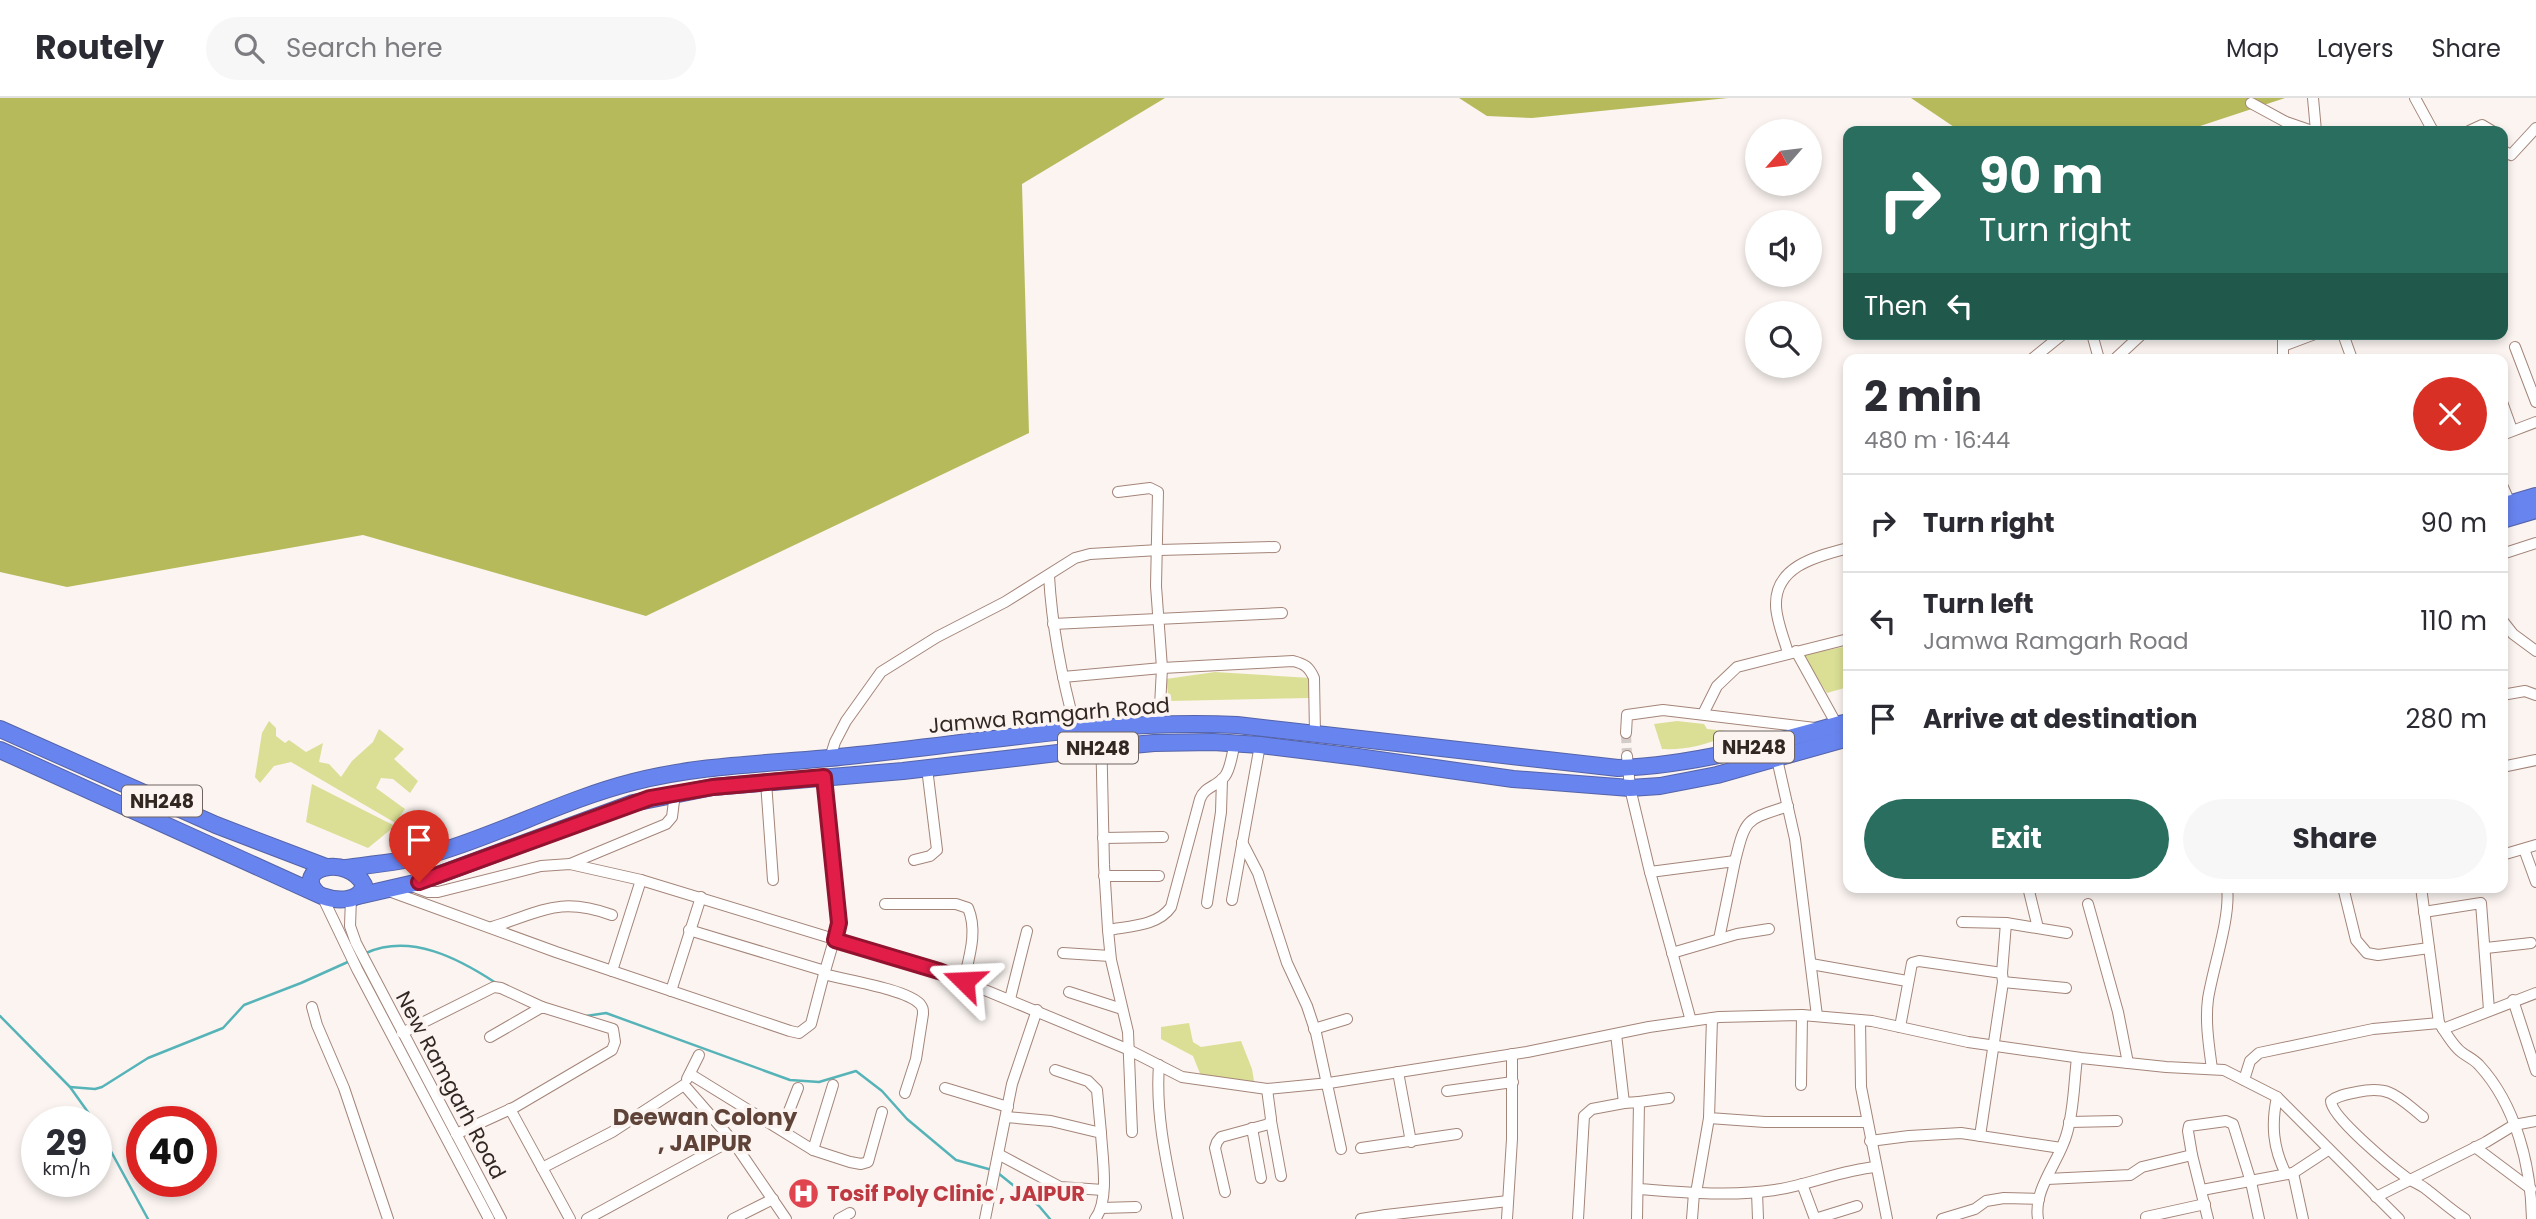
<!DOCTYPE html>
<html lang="en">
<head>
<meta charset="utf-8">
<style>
	body { margin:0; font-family:Poppins,sans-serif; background:#f7f7f7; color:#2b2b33; height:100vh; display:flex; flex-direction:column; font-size:26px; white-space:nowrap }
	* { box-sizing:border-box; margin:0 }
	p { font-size:23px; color:#7c7c81 }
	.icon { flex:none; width:38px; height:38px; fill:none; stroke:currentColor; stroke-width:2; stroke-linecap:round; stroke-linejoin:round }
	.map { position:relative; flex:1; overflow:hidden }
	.drawer { position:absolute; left:1843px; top:256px; width:665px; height:539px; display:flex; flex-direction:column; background:#fff; border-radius:14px; box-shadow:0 4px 10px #0003 }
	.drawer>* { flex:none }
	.top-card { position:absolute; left:1843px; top:28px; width:665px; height:214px; border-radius:14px; box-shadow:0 4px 10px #0003; background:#2a6e60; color:#fff; overflow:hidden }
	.needle { width:46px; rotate:242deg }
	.buttons { position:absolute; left:1745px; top:21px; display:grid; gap:14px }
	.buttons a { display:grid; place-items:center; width:77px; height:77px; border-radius:50%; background:#fff; box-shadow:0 4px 10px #0003; font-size:35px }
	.speed { position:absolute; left:21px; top:1008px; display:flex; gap:14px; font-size:35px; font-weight:700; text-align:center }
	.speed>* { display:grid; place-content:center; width:91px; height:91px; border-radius:50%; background:#fff; box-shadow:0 4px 10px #0003; line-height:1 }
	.speed small { font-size:18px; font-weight:400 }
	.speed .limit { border:10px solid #d22; background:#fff; color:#111 }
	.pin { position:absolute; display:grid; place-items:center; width:60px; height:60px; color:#fff; margin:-72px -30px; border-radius:50% 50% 50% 0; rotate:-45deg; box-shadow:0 0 7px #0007 }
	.pin .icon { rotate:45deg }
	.me { position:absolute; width:77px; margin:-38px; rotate:291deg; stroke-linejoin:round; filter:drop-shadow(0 0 5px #0008) }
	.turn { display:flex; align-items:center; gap:24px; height:147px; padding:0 21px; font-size:32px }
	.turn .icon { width:91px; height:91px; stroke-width:2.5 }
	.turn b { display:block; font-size:49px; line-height:60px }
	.then { display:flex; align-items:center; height:66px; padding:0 21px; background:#0003; gap:14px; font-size:26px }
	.round { display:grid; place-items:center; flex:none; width:74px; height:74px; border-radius:37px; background:#f7f7f7 }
	.headline { display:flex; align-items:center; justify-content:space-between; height:119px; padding:0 21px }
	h1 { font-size:42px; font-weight:700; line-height:52px }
	.button { display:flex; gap:14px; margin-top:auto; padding:14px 21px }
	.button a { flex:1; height:80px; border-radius:42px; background:#2a6e60; color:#fff; font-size:28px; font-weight:700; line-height:80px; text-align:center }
	.button a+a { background:#f7f7f7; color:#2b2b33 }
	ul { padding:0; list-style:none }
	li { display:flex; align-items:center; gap:21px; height:98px; padding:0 21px; border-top:2px solid #e1e1e2 }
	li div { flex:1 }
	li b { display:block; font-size:26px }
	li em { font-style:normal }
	header { display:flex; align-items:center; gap:42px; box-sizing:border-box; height:98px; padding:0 35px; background:#fff; border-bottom:2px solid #e1e1e2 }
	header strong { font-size:33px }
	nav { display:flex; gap:38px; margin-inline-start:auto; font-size:24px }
	.search { width:490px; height:63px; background:#f7f7f7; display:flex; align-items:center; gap:18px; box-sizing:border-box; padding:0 24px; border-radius:38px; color:#7c7c81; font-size:26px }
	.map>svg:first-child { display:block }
	.green { fill:#dadf95 }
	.forest { fill:#b6ba5b }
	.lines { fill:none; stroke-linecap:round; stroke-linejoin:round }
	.stream { stroke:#56b4b8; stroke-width:2.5 }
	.minor-tunnel { stroke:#d3cbc8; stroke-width:10; stroke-dasharray:10 5; stroke-linecap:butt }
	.minor-casing { stroke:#a48579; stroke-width:12 }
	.highway-casing { stroke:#5563a7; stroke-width:18 }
	.minor { stroke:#fff; stroke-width:10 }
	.highway { stroke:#6884ef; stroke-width:16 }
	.route-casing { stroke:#92132f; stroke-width:18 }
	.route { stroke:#e11d48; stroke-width:12 }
	.labels { text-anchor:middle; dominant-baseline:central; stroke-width:7; stroke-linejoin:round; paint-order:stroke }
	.shield { fill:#fbf4f1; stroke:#6f6460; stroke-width:2 }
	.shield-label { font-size:19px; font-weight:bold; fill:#332722 }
	.street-label { font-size:21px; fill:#332722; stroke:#fbf4f1 }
	.health-label { font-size:21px; font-weight:bold; fill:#be3a42; stroke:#fbf4f1; text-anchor:start }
	.neighbourhood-label { font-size:23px; font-weight:bold; fill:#5f4338; stroke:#fbf4f1 }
</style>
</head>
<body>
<header>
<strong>Routely</strong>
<div class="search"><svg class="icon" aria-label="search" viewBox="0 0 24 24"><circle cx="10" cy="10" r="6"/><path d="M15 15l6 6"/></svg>Search here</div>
<nav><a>Map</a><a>Layers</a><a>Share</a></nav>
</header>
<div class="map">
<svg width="2536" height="1121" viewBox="0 0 2536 1121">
	<rect width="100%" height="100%" fill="#fbf4f1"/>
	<!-- green -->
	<g class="green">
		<polygon points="1848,548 1848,589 1827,595 1802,557"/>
		<polygon points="1215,574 1310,580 1309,600 1169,603 1166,581"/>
		<polygon points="269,623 276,630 276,638 285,645 289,642 306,654 323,645 319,664 329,666 341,679 352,663 373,644 379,631 404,651 394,661 418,683 410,695 393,681 381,680 376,690 405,711 400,718 402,726 399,727 291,664 274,668 260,685 255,679 262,635"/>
		<path d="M1677 623 1704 626 1707 631 1726 633 1727 638C1705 647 1686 652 1662 651L1654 626Z"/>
		<polygon points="312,686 395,728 368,750 306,724"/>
		<polygon points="1189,925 1193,944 1201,949 1241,943 1252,971 1255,989 1201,978 1193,958 1161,941 1161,929"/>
	</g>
	<!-- forest -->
	<g class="forest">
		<polygon points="0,0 1165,0 1022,86 1029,335 646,518 363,437 67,489 0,474"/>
		<polygon points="1459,0 1728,0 1532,20 1487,18"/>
		<polygon points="1911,0 2285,0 2185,33 1960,33"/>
	</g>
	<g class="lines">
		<!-- stream -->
		<g class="stream">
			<path d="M366 855C410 835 458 860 496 885"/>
			<polyline points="0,918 70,989 95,1024"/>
			<polyline points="586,918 606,915 790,982 819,984 856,973 882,993 907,1021 956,1062 992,1072"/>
			<polyline points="70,989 95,991 102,989 148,960 223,930 244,907 301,885 350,863"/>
			<polyline points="96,1026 148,1121"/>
			<polyline points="998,1075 1039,1108 1050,1121"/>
		</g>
		<!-- minor-tunnel -->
		<polyline class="minor-tunnel" points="1626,635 1627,658"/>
		<defs>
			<g id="minor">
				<polyline points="2313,0 2316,33"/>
				<polyline points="2415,0 2433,33"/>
				<polyline points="2251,5 2286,24 2312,33"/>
				<polyline points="2469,33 2482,27 2492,33"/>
				<polyline points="2502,52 2511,57 2536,30"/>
				<polyline points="2092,236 2099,261"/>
				<polyline points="2343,236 2352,261"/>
				<polyline points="2283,248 2315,236"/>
				<polyline points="2515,249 2536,304"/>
				<polyline points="2032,261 2063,236"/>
				<polyline points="2115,261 2142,236"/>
				<polyline points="2283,261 2283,236"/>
				<polyline points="2502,304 2512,332"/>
				<polyline points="2502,337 2536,324"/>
				<polyline points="2502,387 2510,405"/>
				<polyline points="1118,394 1150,390 1158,394 1156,488 1162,570 1159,627"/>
				<polyline points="2502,456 2536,445"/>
				<path d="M1049 478C1052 530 1062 581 1076 632"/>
				<polyline points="2502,522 2513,536 2536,553"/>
				<polyline points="1053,526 1282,515"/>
				<polyline points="1796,553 1837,627"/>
				<path d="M1788 555C1784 540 1776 522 1776 507 1775 467 1819 458 1848 450"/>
				<path d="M1063 579 1162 570 1293 563C1305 566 1309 569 1314 580L1315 636"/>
				<polyline points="2502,597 2525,593 2536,597"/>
				<polyline points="1703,616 1717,588 1737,569 1848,541"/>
				<path d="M1101 630 1104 767 1108 832C1129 828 1158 828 1171 809L1200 701C1205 688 1217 689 1225 678 1231 670 1232 655 1235 645"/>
				<polyline points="1626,635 1627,617 1663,612 1815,630"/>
				<polyline points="1627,658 1630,690 1650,774 1691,923"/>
				<polyline points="830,660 835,644 846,623 881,574 937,539 1005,504 1075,460 1090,456 1159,452 1275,449"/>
				<polyline points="1777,661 1795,741 1817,918"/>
				<polyline points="2502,669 2536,662"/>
				<polyline points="824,679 839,825 825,873"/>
				<polyline points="766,684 773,782"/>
				<polyline points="1103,740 1163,739"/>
				<polyline points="1242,744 1258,775 1287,865 1307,908 1316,935 1341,1051"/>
				<polyline points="2524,751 2536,784"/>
				<polyline points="2502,757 2536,747"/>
				<polyline points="914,762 930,758 937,752 927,670"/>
				<path d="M1735 763C1746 719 1746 722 1788 708"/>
				<polyline points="570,766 666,726 672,719 675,695"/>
				<polyline points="1650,774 1735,763 1719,841"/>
				<polyline points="1104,778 1159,778"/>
				<polyline points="409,787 428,794 438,794 541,768 570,766 641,782 939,873 1127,951 1182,979 1267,991 1329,985 1527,954 1649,929 1719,919 1802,917 1872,923 1968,944 2081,960 2166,969 2224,972 2277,999 2399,1121"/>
				<polyline points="2028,789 2038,830"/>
				<polyline points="2343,789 2356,842 2367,855 2378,857 2429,850"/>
				<path d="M389 793 556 854 790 933 799 935 811 926 824 876C845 882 906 891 920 906 923 910 923 911 923 916L916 961 905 995"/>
				<polyline points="322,798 357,871 489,1121"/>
				<polyline points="351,800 350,828 356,845 501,1121"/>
				<polyline points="1232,802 1260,647"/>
				<polyline points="1207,805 1221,714 1222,681"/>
				<path d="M885 806H956L968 810C978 833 969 859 964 882"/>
				<polyline points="2088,806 2118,914 2128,965"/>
				<polyline points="2424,814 2481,805 2489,912"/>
				<polyline points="1962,824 2006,825 2067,835"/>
				<path d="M492 829C542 814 558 798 612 817"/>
				<polyline points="689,832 825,873 824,876"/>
				<polyline points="1108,832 1111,862 1128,934 1132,1034"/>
				<polyline points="2486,850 2531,845"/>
				<polyline points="1063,855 1110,858"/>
				<polyline points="1672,855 1737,836 1769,831"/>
				<polyline points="1811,866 1907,883"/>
				<polyline points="612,873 641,782"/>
				<polyline points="2002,875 2006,825"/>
				<polyline points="2003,884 2066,890"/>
				<polyline points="671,893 701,799"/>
				<polyline points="1069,894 1122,911"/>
				<polyline points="1010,901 1027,833"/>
				<polyline points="2513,902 2536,973"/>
				<polyline points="312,909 317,927 344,990 388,1121"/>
				<polyline points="1712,920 1709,1020 1765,1024 1867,1024"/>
				<polyline points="1860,922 1861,989 1887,1121"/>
				<path d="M2439 925C2445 933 2450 943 2458 951 2463 957 2473 960 2479 967 2516 1007 2531 1068 2532 1121"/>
				<polyline points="1900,929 1912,865 1919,863 2002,875 2003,884 1980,1038"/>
				<polyline points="1314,931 1347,921"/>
				<polyline points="2443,931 2536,895"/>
				<polyline points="402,935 494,889 501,890 542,909"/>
				<polyline points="1616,936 1624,1005 1639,1004 1637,1121"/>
				<path d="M1159 967C1155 1019 1168 1071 1178 1121"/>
				<path d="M2212 971C2209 948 2205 924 2208 901 2213 869 2231 819 2227 789"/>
				<polyline points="1055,972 1088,983 1097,992 1101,1035"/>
				<polyline points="1398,974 1411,1044"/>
				<polyline points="690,976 813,1052 850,1064 861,1066 868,1064 882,1014"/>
				<polyline points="687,981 699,957"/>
				<polyline points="2244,982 2250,963 2259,955 2373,931 2439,925 2421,789"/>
				<polyline points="1801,987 1802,917"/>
				<polyline points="945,990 1008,1009"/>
				<polyline points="1447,993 1513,984"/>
				<path d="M2277 999C2271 1027 2273 1050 2286 1076"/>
				<polyline points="1639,1004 1669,1000"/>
				<polyline points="510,1011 570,1121"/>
				<path d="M1006 1019 1051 1023 1101 1035C1102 1057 1110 1103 1095 1121"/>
				<path d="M2423 1019C2398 999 2391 987 2357 994 2348 996 2338 997 2331 1003 2331 1019 2392 1069 2407 1080 2413 1084 2420 1086 2426 1091 2439 1101 2451 1112 2465 1121"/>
				<polyline points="1271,1023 1281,1078"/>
				<polyline points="2069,1024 2117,1023"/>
				<polyline points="1252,1030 1261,1080"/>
				<polyline points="782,1031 798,990"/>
				<polyline points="456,1036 515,1009 612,952 615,944 613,931 542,909 490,939"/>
				<polyline points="1870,1043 1909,1038 1961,1035 2061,1050"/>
				<polyline points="2475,1049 2531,1091"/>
				<polyline points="1361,1050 1457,1036"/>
				<polyline points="813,1052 833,987"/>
				<polyline points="998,1056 1060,1089 1103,1092"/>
				<polyline points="2192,1057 2188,1033 2189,1028 2226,1023 2233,1026 2251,1084 2259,1121"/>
				<polyline points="542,1070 612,1034 684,987 732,1042 786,1121"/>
				<polyline points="2047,1081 2130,1077 2142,1069 2192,1057 2208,1121"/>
				<polyline points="1802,1086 1815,1121"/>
				<path d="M1638 1091C1684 1094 1729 1099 1775 1092 1809 1087 1841 1072 1876 1069"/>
				<polyline points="2202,1092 2293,1075"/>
				<polyline points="1225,1094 1215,1050 1217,1044 1221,1039 1269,1026 1271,1021 1267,991"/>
				<polyline points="1757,1094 1758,1121"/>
				<polyline points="1696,1095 1709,1020"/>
				<polyline points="2376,1099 2486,1044 2514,1027 2536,1023"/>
				<polyline points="1101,1110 1136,1109"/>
				<polyline points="2146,1119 2205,1106"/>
				<polyline points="587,1121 732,1042"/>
				<polyline points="733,1121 773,1101"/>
				<polyline points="839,1121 850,1115"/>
				<polyline points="985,1121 1012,986 1037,912"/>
				<polyline points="1361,1121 1386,1117"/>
				<polyline points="1387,1121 1386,1117 1508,1103"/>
				<polyline points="1507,1121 1512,1041 1512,956"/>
				<polyline points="1578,1121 1584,1018 1592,1011 1624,1005"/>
				<polyline points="1692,1121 1694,1095"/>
				<polyline points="1815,1121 1857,1108"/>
				<polyline points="1942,1121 1975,1111 1986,1103 2004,1100 2039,1101"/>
				<path d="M2038 1121C2033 1090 2060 1063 2067 1035 2074 1011 2074 984 2077 960"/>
				<polyline points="2303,1121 2293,1075 2328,1052"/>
			</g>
			<g id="highway">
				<polyline points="2502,408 2536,398"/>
				<polyline points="2502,422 2536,412"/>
				<polyline points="0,631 216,727 326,769"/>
				<path d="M0 652 322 798C336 803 360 805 364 787 348 755 291 770 318 796"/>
				<path d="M346 770C377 766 409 763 439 754 505 734 566 701 633 684 706 665 783 666 858 657 983 644 1110 621 1237 627L1618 670C1697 667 1772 645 1848 624"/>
				<polyline points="358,798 419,784 633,705 713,689 903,673 1101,650 1154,645 1213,644 1260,647 1358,659 1513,681 1630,690 1660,688 1717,677 1848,640"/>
			</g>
		</defs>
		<!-- minor casing -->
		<use href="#minor" class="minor-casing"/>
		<!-- highway casing -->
		<use href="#highway" class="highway-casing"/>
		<!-- minor -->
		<use href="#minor" class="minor"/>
		<!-- highway -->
		<use href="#highway" class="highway"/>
	</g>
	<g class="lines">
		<defs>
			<polyline id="route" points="419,784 650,700 713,689 824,679 839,825 835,842 939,873 964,883"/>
		</defs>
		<!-- route casing -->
		<use href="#route" class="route-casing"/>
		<!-- route -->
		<use href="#route" class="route"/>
	</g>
	<!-- icons -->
	<defs>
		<symbol id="hospital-disc" viewBox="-11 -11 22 22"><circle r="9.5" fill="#e0444e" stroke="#fbf4f1"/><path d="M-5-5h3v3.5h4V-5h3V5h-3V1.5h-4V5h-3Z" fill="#fff"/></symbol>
	</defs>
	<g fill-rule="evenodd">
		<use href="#hospital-disc" x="786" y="1078" width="35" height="35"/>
	</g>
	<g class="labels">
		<!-- shield labels -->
		<g class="shield">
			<rect x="1714" y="633.5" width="80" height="31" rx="5"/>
			<rect x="1058" y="634.5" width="80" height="31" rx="5"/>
			<rect x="122" y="687.5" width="80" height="31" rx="5"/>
		</g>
		<g class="shield-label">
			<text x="1754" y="649">NH248</text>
			<text x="1098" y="650">NH248</text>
			<text x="162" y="703">NH248</text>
		</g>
		<!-- street labels -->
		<g class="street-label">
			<text transform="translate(1049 617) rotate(-5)">Jamwa Ramgarh Road</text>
			<text transform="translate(451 987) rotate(62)">New Ramgarh Road</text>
		</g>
		<!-- health labels -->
		<g class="health-label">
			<text x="827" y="1095">Tosif Poly Clinic , JAIPUR</text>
		</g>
		<!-- neighbourhood labels -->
		<g class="neighbourhood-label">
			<text x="705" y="1019">Deewan Colony<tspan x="705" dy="26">, JAIPUR</tspan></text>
		</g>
	</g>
</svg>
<div class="buttons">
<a><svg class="needle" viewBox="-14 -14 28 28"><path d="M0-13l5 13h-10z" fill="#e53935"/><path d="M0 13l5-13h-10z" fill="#7c7c81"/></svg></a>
<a><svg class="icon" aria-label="sound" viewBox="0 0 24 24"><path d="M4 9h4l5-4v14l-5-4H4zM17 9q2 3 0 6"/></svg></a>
<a><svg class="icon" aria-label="search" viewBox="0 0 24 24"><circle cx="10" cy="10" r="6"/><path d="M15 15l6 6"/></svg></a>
</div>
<div class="speed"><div>29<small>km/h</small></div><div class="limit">40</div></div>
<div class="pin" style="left:419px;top:784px;background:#d93025"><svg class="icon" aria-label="arrive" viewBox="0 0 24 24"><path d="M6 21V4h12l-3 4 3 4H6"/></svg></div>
<svg class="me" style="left:964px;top:883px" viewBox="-20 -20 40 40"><path d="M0-17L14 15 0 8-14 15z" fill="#e11d48" stroke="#fff" stroke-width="4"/></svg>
<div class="top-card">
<div class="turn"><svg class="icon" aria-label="right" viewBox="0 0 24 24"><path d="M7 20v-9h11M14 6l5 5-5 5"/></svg><div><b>90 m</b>Turn right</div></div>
<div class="then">Then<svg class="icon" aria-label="left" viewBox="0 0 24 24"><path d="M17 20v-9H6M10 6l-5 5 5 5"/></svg></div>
</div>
<section class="drawer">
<div class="headline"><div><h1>2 min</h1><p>480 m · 16:44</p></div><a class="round" style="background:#d93025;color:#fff"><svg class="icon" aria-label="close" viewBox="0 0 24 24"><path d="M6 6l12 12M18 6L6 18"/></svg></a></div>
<ul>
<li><svg class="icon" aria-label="right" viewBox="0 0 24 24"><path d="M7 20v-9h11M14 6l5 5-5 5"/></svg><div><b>Turn right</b></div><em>90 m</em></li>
<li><svg class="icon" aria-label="left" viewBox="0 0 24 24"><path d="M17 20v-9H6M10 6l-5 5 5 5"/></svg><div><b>Turn left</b><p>Jamwa Ramgarh Road</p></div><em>110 m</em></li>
<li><svg class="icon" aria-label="arrive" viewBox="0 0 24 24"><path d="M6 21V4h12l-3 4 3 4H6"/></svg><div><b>Arrive at destination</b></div><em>280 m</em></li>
</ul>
<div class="button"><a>Exit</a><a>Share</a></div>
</section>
</div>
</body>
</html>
